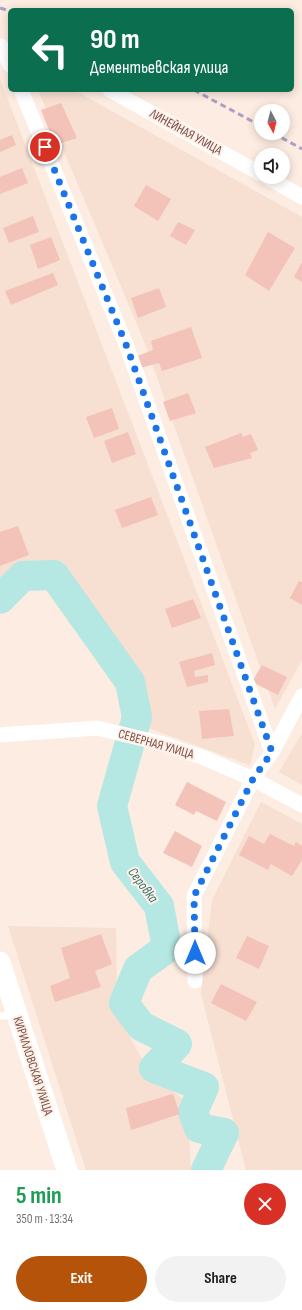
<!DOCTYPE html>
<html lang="en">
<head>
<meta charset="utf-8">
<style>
	body { margin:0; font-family:"Sofia Sans Condensed",sans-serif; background:#f2f2f2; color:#202124; height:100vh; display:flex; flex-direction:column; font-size:15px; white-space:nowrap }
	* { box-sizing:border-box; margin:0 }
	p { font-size:13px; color:#757577 }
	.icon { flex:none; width:22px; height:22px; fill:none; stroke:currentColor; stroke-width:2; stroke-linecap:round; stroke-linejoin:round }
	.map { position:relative; height:1170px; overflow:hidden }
	.sheet { display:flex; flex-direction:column; background:#fff; flex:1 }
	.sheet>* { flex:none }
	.guide { position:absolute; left:8px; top:8px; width:286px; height:84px; border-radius:6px; box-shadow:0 2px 10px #0003; background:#0b6e4f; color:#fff; overflow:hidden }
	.needle { width:26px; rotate:173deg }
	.tools { position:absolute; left:254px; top:104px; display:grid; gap:8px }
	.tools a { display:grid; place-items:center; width:36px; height:36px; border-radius:50%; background:#fff; box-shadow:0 2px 10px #0003; font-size:20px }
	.pin { position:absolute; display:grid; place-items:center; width:34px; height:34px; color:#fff; margin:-17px; border:2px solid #fff; border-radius:50%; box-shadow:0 1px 4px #0007 }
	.me { position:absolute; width:44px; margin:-22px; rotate:0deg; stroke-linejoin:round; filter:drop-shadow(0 0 3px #0008) }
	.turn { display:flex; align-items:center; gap:14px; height:84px; padding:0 16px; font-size:18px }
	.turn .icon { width:52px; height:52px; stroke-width:2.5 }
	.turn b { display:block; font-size:28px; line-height:34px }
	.round { display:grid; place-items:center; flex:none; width:42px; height:42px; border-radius:21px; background:#f2f2f2 }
	.headline { display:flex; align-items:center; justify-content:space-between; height:68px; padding:0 16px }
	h1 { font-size:24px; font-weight:700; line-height:30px; color:#1e9e55 }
	.cta { display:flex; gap:8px; margin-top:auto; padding:8px 16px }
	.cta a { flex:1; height:46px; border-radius:24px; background:#b45309; color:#fff; font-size:16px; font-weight:700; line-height:46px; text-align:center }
	.cta a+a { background:#f2f2f2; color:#202124 }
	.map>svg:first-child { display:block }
	.residential { fill:#f7dfd2 }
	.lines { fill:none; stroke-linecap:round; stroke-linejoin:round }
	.river { stroke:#b5e7e3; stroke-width:30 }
	.building { fill:#f3c2b8 }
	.service { stroke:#fff; stroke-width:7 }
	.minor { stroke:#fff; stroke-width:15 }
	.secondary { stroke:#fff; stroke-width:21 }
	.rail { stroke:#aca0c6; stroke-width:3; stroke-dasharray:6 4; stroke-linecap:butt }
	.route { stroke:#1a73e8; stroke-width:7; stroke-dasharray:0 12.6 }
	.labels { text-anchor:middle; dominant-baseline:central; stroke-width:4; stroke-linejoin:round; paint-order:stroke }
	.street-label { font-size:13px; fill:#754d47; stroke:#fff1e8 }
	.water-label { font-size:14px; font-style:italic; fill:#387471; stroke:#fff1e8 }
</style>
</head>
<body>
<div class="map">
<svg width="302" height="1170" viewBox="0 0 302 1170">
	<rect width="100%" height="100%" fill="#fdece1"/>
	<!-- residential -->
	<g class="residential">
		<polygon points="0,79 255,744 250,765 145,727 139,675 62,561 18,567 0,587"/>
		<polygon points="38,90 74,90 302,217 302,660 275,709 144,341"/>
		<polygon points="302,733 302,785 279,772"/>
		<polygon points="261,802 302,824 302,1170 246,1170 201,994 212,900"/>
		<polygon points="8,926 116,928 117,1004 124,1027 150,1073 187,1102 191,1170 86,1170"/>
	</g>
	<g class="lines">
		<!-- river -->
		<polyline class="river" points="0,599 23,576 54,575 130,682 137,717 112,806 125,862 159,906 167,948 138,969 124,1003 141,1026 177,1044 154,1068 204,1087 193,1112 199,1128 224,1133 206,1170"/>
	</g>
	<!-- building -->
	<g class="building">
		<polygon points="61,103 77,138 55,145 41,110"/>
		<polygon points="12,135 16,145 0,152 0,140"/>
		<polygon points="22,168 28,183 0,194 0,177"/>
		<polygon points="146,185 171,199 158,221 134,206"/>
		<polygon points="33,216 39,232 9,243 3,228"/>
		<polygon points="178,222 195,230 186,245 170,236"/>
		<polygon points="268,232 295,248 269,291 245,275"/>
		<polygon points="51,237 60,260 38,269 30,245"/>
		<polygon points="302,262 302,282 294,277"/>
		<polygon points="53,273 58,285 11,305 5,291"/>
		<polygon points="159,288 166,307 138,318 131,298"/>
		<polygon points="191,327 202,358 162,371 159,363 140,368 135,357 153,350 151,341"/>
		<polygon points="188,393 196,413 170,421 163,402"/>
		<polygon points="112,408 119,429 94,438 86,417"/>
		<polygon points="128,432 136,454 112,463 104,441"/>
		<polygon points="241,433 243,437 251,434 258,450 250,453 252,458 214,468 205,447"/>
		<polygon points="151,497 158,515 122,528 115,510"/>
		<polygon points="18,526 29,555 0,566 0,532"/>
		<polygon points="299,581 302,582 302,605 290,598"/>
		<polygon points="193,599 201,618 172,628 165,609"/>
		<polygon points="212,653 215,665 194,671 195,677 208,675 208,682 187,687 179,662"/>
		<polygon points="262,665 287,677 278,695 252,682"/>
		<polygon points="229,709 234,736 202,739 199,711"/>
		<polygon points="187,782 226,802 217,821 196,811 194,815 175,805"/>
		<polygon points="175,831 202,846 192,867 163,853"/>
		<polygon points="270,834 294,846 296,842 302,846 302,860 292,876 271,864 268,870 239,855 249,836 264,844"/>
		<polygon points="101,934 112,964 95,971 101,987 55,1002 50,986 70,978 61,948"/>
		<polygon points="247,936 269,946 259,969 236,958"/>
		<polygon points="221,984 257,1002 246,1021 211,1003"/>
		<polygon points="173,1094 180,1114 131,1130 126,1108"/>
	</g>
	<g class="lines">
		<!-- service -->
		<polyline class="service" points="0,1016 15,1015"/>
		<!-- minor -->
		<g class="minor">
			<polyline points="1,46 10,65"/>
			<polyline points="21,90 127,347 272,752"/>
			<polyline points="110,90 261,174"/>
			<polyline points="267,177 302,197"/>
			<polyline points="0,735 97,728 160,743 202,757 253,779 302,805"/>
			<polyline points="195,981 194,896 253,779 272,752 302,696"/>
		</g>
		<!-- secondary -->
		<polyline class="secondary" points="0,962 67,1170"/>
		<!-- rail -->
		<g class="rail">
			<polyline points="0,8 10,11"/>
			<polyline points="194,90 261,126"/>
			<polyline points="273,133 302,149"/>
		</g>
	</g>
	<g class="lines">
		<!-- route -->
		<polyline class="route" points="45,147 127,347 272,752 253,779 194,896 195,953"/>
	</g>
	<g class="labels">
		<!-- street labels -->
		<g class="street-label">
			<text transform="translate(186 132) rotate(29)">ЛИНЕЙНАЯ УЛИЦА</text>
			<text transform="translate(156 744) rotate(16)">СЕВЕРНАЯ УЛИЦА</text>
			<text transform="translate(33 1066) rotate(72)">КИРИЛЛОВСКАЯ УЛИЦА</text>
		</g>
		<!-- water labels -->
		<g class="water-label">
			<text transform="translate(143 885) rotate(53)">Серовка</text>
		</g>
	</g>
</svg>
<div class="tools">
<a><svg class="needle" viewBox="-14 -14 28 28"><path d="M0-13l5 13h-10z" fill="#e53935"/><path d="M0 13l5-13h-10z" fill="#757577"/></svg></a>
<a><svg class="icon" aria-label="sound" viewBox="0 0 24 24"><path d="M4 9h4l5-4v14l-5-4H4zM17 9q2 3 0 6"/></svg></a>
</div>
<div class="pin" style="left:45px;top:147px;background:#d93025"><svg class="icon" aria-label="arrive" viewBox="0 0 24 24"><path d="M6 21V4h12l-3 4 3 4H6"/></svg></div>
<svg class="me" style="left:195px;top:953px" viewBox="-20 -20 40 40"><circle r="19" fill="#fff"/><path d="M0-13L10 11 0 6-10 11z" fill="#1a73e8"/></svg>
<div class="guide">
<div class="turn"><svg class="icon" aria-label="left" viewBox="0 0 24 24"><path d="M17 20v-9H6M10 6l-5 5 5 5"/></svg><div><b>90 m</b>Дементьевская улица</div></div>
</div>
</div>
<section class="sheet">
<div class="headline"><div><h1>5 min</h1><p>350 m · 13:34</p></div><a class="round" style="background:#d93025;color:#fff"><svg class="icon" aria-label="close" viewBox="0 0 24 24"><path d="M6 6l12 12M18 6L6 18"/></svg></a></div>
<div class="cta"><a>Exit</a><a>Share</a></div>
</section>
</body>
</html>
